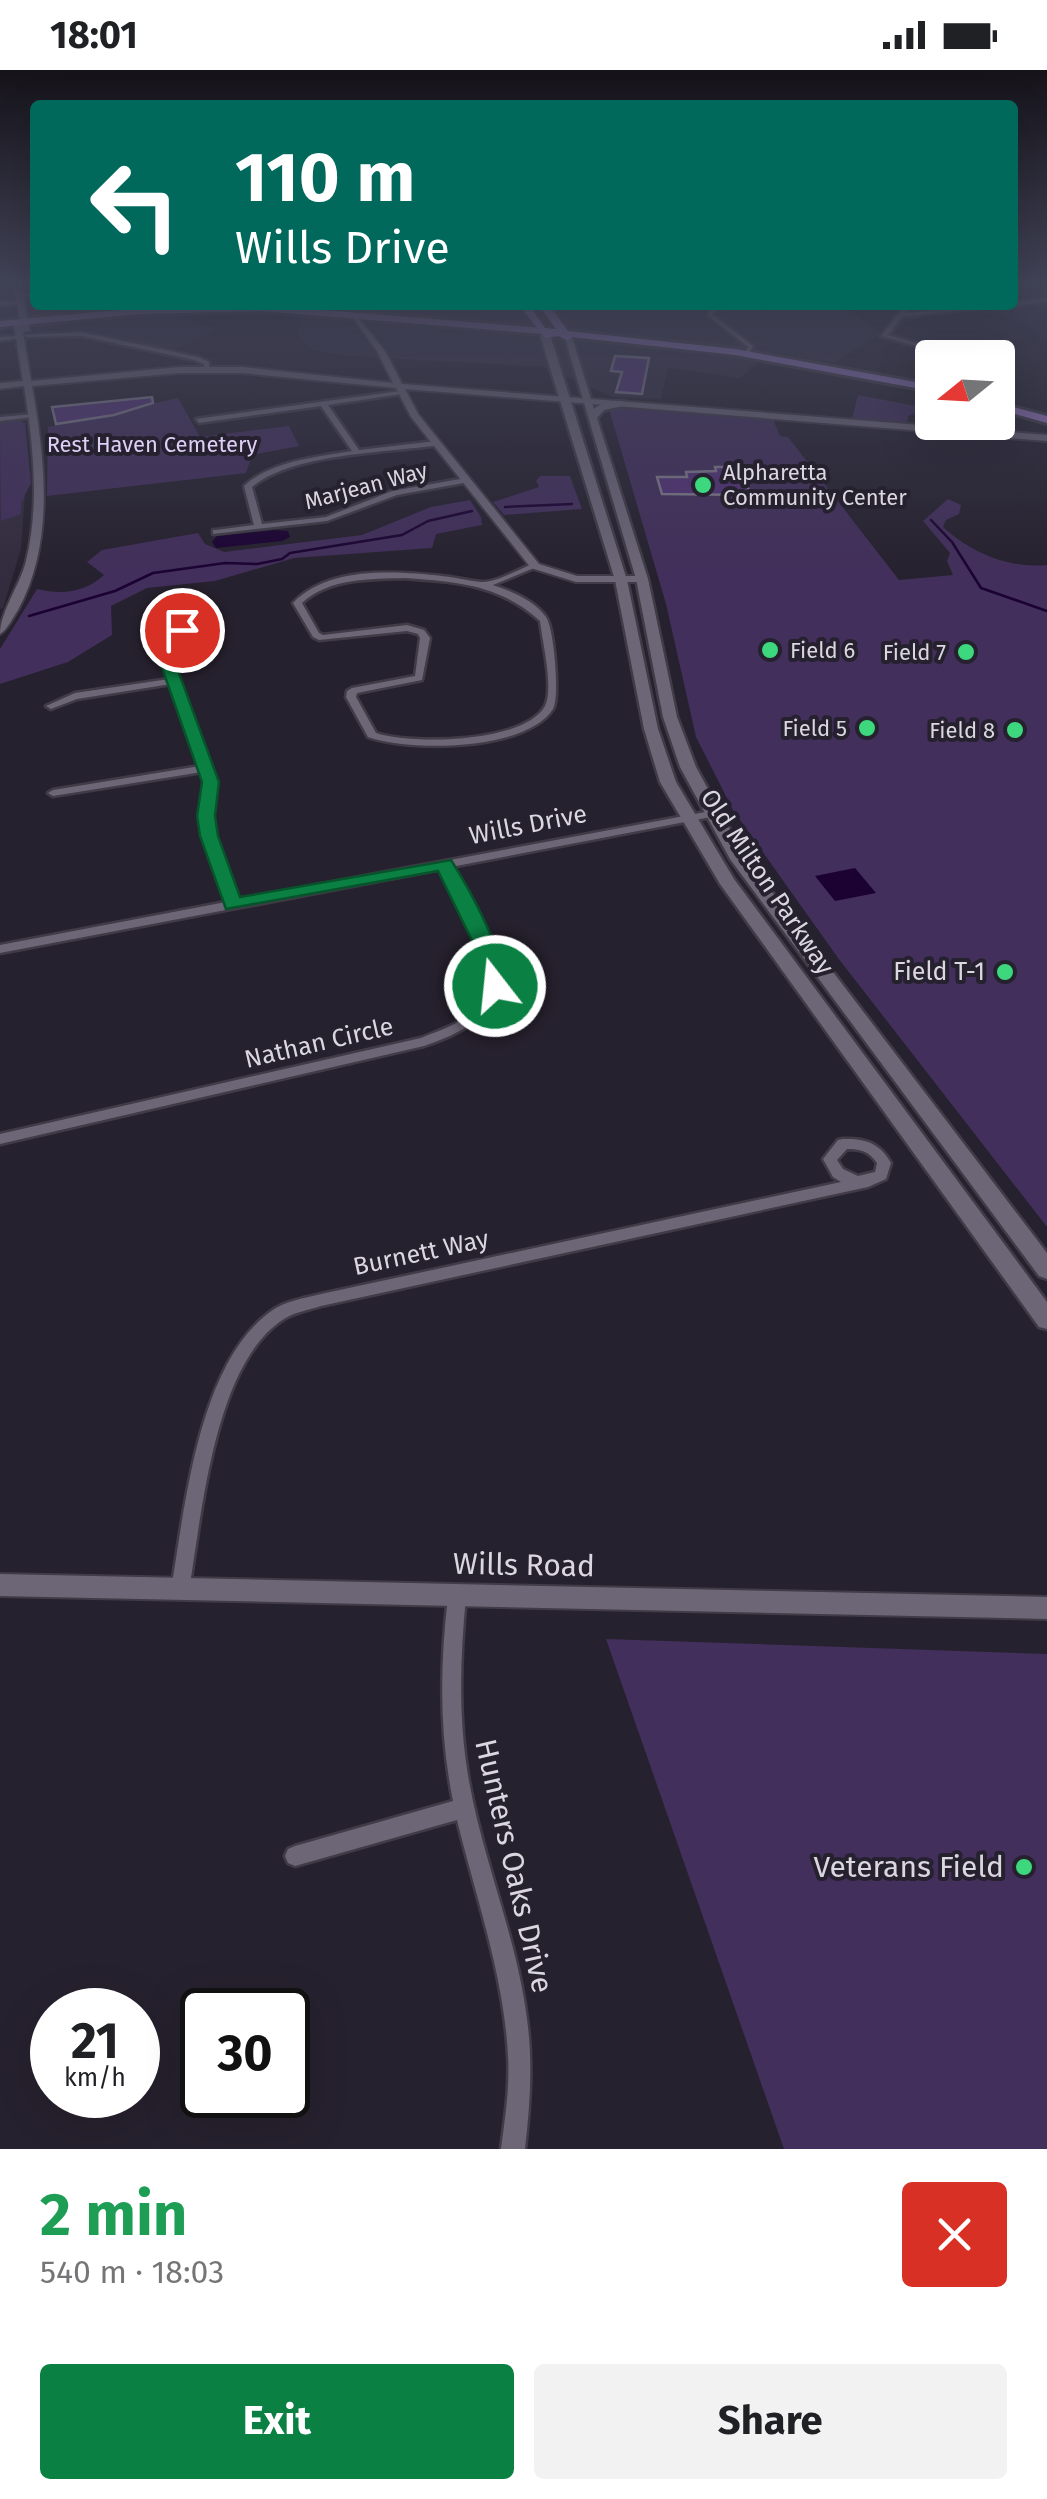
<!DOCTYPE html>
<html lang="en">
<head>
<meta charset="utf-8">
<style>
	body { margin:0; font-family:"Fira Sans",sans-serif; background:#f2f2f2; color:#202124; height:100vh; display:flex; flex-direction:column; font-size:38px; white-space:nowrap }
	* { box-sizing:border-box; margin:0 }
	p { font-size:32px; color:#757577 }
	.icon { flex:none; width:55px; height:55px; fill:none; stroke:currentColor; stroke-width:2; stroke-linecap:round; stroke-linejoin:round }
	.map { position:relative; height:2079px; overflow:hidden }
	.drawer { display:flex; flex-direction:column; background:#fff; flex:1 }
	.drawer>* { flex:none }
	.guide { position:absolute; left:30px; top:30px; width:988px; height:210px; border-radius:10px; box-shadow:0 10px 40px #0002; background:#00695c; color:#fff; overflow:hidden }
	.needle { width:65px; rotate:252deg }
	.controls { position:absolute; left:915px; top:270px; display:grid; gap:20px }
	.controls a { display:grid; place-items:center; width:100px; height:100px; border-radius:10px; background:#fff; box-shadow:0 10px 40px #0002; font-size:50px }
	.speed { position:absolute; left:30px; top:1918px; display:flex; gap:20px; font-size:50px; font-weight:700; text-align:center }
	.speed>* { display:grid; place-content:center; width:130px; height:130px; border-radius:50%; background:#fff; box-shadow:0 10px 40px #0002; line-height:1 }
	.speed small { font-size:25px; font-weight:400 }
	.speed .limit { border:5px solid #111; border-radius:15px; background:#fff; color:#111 }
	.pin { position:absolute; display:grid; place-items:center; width:85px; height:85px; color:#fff; margin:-42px; border:5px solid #fff; border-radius:50%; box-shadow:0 2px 10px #0007 }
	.me { position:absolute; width:110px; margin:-55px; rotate:344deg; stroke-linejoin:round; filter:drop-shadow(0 0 8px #0008) }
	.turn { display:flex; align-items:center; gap:35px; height:210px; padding:0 40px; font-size:45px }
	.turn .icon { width:130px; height:130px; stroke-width:2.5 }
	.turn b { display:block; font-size:70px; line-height:85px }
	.round { display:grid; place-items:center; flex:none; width:105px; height:105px; border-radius:10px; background:#f2f2f2 }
	.summary { display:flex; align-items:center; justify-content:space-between; height:170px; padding:0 40px }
	h1 { font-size:60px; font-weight:700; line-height:75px; color:#1e9e55 }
	.action { display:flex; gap:20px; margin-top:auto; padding:20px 40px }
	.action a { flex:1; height:115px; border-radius:10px; background:#0b8043; color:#fff; font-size:40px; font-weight:700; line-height:115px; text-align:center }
	.action a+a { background:#f2f2f2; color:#202124 }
	.status { display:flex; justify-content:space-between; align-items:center; height:70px; padding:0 50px; background:#fff; direction:ltr }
	.status svg { height:28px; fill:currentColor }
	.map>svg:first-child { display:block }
	.built { fill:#332c3e }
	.green { fill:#422f5b }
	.water { fill:#1b0232 }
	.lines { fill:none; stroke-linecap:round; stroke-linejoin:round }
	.stream { stroke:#1b0232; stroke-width:2.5 }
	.building { fill:#523276; stroke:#807a8b; stroke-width:2.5 }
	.minor-casing { stroke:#403b46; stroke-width:5 }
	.tertiary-casing { stroke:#403b46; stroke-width:4 }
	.secondary-casing { stroke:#403b46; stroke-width:5 }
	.primary-casing { stroke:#403b46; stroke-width:6 }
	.trunk-casing { stroke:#403b46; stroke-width:6 }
	.minor { fill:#6c6676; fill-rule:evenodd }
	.tertiary { fill:#6c6676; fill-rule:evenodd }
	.secondary { fill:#6c6676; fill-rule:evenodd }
	.primary { fill:#8c74ad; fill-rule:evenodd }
	.trunk { fill:#9778c0; fill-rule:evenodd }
	.route { fill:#0b8043; stroke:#07532c; stroke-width:2.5 }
	.poi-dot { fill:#3dd77e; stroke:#26212e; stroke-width:4 }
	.labels { text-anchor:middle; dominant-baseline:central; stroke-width:8; stroke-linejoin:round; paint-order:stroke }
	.far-park-label { font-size:22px; fill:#dfcff7; stroke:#26212e }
	.far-poi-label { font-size:22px; fill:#dbd7e0; stroke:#26212e; text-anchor:end }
	.far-street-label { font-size:22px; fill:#dbd7e0; stroke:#26212e }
	.street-label { font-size:25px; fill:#dbd7e0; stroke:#26212e }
	.poi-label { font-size:25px; fill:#dbd7e0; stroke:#26212e; text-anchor:end }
	.near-street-label { font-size:30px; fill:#dbd7e0; stroke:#26212e }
	.near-poi-label { font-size:30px; fill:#dbd7e0; stroke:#26212e; text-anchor:end }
</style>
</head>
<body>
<div class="status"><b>18:01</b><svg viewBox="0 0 49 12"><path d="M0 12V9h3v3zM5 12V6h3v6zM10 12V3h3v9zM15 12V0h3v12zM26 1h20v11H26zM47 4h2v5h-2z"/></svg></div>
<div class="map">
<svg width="1047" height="2079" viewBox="0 0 1047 2079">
	<rect width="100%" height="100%" fill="#26212e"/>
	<!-- built -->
	<g class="built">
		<polygon points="35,226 35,235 817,235 844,238 882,263 834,293 771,282 740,308 668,298 661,329 613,327 544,297 347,286 311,280 296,262 307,238 155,238 217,260 176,279 78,262 35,266 29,227"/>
		<polygon points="21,345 27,395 21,479 3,538 0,539 0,347"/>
	</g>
	<!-- green -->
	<g class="green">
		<polygon points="858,325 926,338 908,346 907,354 852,349"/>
		<polygon points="178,328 200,367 289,356 299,376 252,385 246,403 47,426 48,357"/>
		<path d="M623 338 772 347 780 366 788 367 899 510 953 505 947 491 950 483 923 451 948 429 961 435 959 444 946 450 943 457C970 482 1009 499 1047 495V1157L838 888 733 740 696 667 666 534 609 339Z"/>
		<polygon points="18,350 25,353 31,413 21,433 21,444 1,451 0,351"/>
		<polygon points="540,406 570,406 582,439 504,445 493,432 539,417 536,411"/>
		<path d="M470 430 481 447 482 455 436 464 432 478 294 488 215 511 147 518 111 536 112 565 68 592 0 614V579L37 519C62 525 84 523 104 505L87 492 102 480 198 463 205 474 224 482 362 465 431 437Z"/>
		<polygon points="606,1569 1047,1584 1047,2079 784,2079"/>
	</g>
	<!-- water -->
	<g class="water">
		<polygon points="275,460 288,461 290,467 282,471 216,478 212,472 217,466"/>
		<polygon points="855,798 876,823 835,831 815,806"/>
	</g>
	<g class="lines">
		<!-- stream -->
		<g class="stream">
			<polyline points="505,437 572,434"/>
			<polyline points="931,450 952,472 981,518 1047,541"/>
			<polyline points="29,546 115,521 153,503 225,493 257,494 282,489 290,483 402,465 428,451 472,441"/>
		</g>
	</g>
	<!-- building -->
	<g class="building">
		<polygon points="615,286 649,288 642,324 616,322 622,302 611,301"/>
		<polygon points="152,327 153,333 114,345 56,354 52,337"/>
		<polygon points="715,397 729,397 732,404 742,404 751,425 662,424 657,407 687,407 686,402 716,401"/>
	</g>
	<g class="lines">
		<defs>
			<g id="minor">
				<polygon points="35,223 35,227 16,226"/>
				<polygon points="1047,228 1047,232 1012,236 1010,235 1012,235 1012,232"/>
				<polygon points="22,231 20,234 0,236 0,232"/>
				<polygon points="905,235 911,235 905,243 1007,235 902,247 888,265 924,275 938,288 932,289 920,277 881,266"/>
				<polygon points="725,237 725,239 715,241 713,245 753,276 748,286 743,285 748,277 707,245 711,239"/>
				<polygon points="81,262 198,287 209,292 209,299 204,300 204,294 194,290 81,266 27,267 24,265"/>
				<polygon points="0,267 20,266 23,268 0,271"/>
				<path d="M400 321 402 324 328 335 359 380 436 371 440 373 439 375C386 383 293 383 252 417L262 454 326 447 392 421 466 408 470 410 469 412 397 425 327 451 213 464V460H216L254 455 244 416C271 391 316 387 352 381L321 336 199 353 196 349Z"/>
				<polygon points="35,344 33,347 0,351 0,347"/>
				<path d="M532 494 539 496 493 515C511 521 535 531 546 547 554 558 560 627 553 639 526 681 411 682 368 667L346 627 347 621 352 618 415 606 420 568 418 564 407 561 319 570 313 567 293 533C328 496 395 501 442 506 455 507 468 511 481 512 496 513 517 500 532 494ZM405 508C457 512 499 514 540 551 542 570 554 618 545 636 525 673 411 675 376 663L356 627 357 623 422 610 430 568 424 560 407 555 323 565 319 563 302 533C329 508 370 509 405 508Z"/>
				<path d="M187 548 195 550 173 582 174 595 216 713 211 746 215 765 237 830 711 741 716 744 711 747 451 797C494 877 542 937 424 976L0 1074V1064L421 968C440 960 462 954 476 938 507 902 458 832 441 799L0 883V875L226 832C217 806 202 776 201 748 200 732 208 718 202 702L53 726 48 723 53 720 200 696 171 614 77 629 51 639 46 636 75 623 169 609C158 578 170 573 187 548Z"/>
				<path d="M843 1069C865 1068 880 1073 891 1093L886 1109 868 1117 321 1236C309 1240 295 1242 284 1249 214 1293 202 1444 189 1520L187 1526 180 1529 173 1526 171 1520C185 1437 198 1295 270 1242 284 1231 305 1228 321 1224L841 1112 833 1107 823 1089 838 1070ZM847 1079C860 1079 869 1081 877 1093L875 1102 858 1106 843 1099 837 1090Z"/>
				<path d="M457 1518 464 1521 466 1527C460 1588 458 1649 469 1711 483 1791 517 1868 527 1949 533 1993 530 2035 525 2079H501C505 2048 510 2017 508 1986 504 1905 476 1828 457 1750L295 1796 288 1793 285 1786 288 1779 295 1776 453 1731C439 1663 440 1595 448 1527L450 1521Z"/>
			</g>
			<g id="tertiary">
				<path d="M13 214H21L30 261 23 262 31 311 180 297H242L393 313 377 281 352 247 356 245 385 281 402 314 1047 365V371L405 319 418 344 539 494 577 506H642L647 509 642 512H576L531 498 411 347 396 318 242 303H180L32 316C45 389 55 472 18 540 12 549 8 559 0 564 0 542 20 515 26 491 40 434 33 373 24 316L0 319V313L23 311 14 257 20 250Z"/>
				<polygon points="0,1504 1047,1527 1047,1549 0,1526"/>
			</g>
			<g id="secondary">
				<polygon points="545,262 550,265 627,510 658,659 676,712 734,809 1047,1232 1047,1259 1039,1257 720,814 660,712 644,659 615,510 540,265"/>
				<path d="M564 265 572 267 594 339C602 331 624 329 632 334L604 340 597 348 648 509 677 647 696 697 744 785 1047 1183V1209L1039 1206 730 789 680 697 663 647 636 509Z"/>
			</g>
			<polygon id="primary" points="261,235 543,258 548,261 543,264 261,241 141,244 0,257 0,251 141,238"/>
			<g id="trunk">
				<polygon points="519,235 529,235 545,258 556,259 539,235 549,235 568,261 735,279 932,315 932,321 735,285 572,267 567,270 558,266 545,268"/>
				<polygon points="998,333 1047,346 1047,353 998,339"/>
			</g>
		</defs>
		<!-- minor casing -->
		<use href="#minor" class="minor-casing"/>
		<!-- tertiary casing -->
		<use href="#tertiary" class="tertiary-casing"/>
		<!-- secondary casing -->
		<use href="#secondary" class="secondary-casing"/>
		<!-- primary casing -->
		<use href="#primary" class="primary-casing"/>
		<!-- trunk casing -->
		<use href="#trunk" class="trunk-casing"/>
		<!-- minor -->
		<use href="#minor" class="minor"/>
		<!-- tertiary -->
		<use href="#tertiary" class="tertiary"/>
		<!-- secondary -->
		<use href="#secondary" class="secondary"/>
		<!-- primary -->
		<use href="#primary" class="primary"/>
		<!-- trunk -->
		<use href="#trunk" class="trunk"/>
	</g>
	<!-- sky -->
	<linearGradient id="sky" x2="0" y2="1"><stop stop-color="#151219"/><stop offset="0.42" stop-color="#414357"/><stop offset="1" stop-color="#414357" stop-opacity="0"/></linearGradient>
	<rect width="1047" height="505" fill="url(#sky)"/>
	<!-- route -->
	<path class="route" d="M177 556 190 560 176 582V595L219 712 215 746 218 766 240 827 451 790C467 815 512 894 502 921H487L482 891 438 801 226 839 200 766 197 746 202 712 161 595V582Z"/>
	<!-- markers -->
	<g class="poi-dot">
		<circle cx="703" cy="415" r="10"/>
		<circle cx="770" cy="580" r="10"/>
		<circle cx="966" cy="582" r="10"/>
		<circle cx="867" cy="658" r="10"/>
		<circle cx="1015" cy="660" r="10"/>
		<circle cx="1005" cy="902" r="10"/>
		<circle cx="1024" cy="1797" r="10"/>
	</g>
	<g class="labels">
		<!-- far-park labels -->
		<g class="far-park-label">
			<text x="152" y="374">Rest Haven Cemetery</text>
		</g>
		<!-- far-poi labels -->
		<g class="far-poi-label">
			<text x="723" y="402" text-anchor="start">Alpharetta<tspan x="723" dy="25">Community Center</tspan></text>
			<text x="790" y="580" text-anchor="start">Field 6</text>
			<text x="946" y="582">Field 7</text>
			<text x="847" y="658">Field 5</text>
			<text x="995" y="660">Field 8</text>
		</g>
		<!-- far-street labels -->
		<g class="far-street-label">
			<text transform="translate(366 416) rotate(-15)">Marjean Way</text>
		</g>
		<!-- street labels -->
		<g class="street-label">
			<text transform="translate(528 755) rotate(-11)">Wills Drive</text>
			<text transform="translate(767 812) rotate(56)">Old Milton Parkway</text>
			<text transform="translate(319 973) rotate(-13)">Nathan Circle</text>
			<text transform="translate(421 1183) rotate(-12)">Burnett Way</text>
		</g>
		<!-- poi labels -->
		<g class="poi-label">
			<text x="985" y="902">Field T-1</text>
		</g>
		<!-- near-street labels -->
		<g class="near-street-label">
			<text transform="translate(524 1495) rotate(1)">Wills Road</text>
			<text transform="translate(514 1796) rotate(77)">Hunters Oaks Drive</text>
		</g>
		<!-- near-poi labels -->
		<g class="near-poi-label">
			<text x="1004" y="1797">Veterans Field</text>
		</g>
	</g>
</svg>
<div class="controls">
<a><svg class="needle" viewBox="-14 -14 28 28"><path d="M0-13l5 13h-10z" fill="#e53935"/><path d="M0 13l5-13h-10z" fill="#757577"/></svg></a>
</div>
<div class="speed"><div>21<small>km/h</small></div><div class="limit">30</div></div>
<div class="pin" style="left:182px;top:560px;background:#d93025"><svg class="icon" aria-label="arrive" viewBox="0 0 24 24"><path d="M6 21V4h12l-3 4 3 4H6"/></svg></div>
<svg class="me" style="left:495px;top:916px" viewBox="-20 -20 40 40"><circle r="17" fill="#0b8043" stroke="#fff" stroke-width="3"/><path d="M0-11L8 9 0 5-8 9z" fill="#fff"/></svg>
<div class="guide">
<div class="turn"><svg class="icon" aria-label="left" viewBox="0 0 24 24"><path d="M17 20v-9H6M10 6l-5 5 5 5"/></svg><div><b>110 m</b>Wills Drive</div></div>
</div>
</div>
<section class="drawer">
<div class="summary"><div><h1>2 min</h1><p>540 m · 18:03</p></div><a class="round" style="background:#d93025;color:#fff"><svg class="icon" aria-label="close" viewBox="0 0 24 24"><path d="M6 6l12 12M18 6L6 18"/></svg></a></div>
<div class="action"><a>Exit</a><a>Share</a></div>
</section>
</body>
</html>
